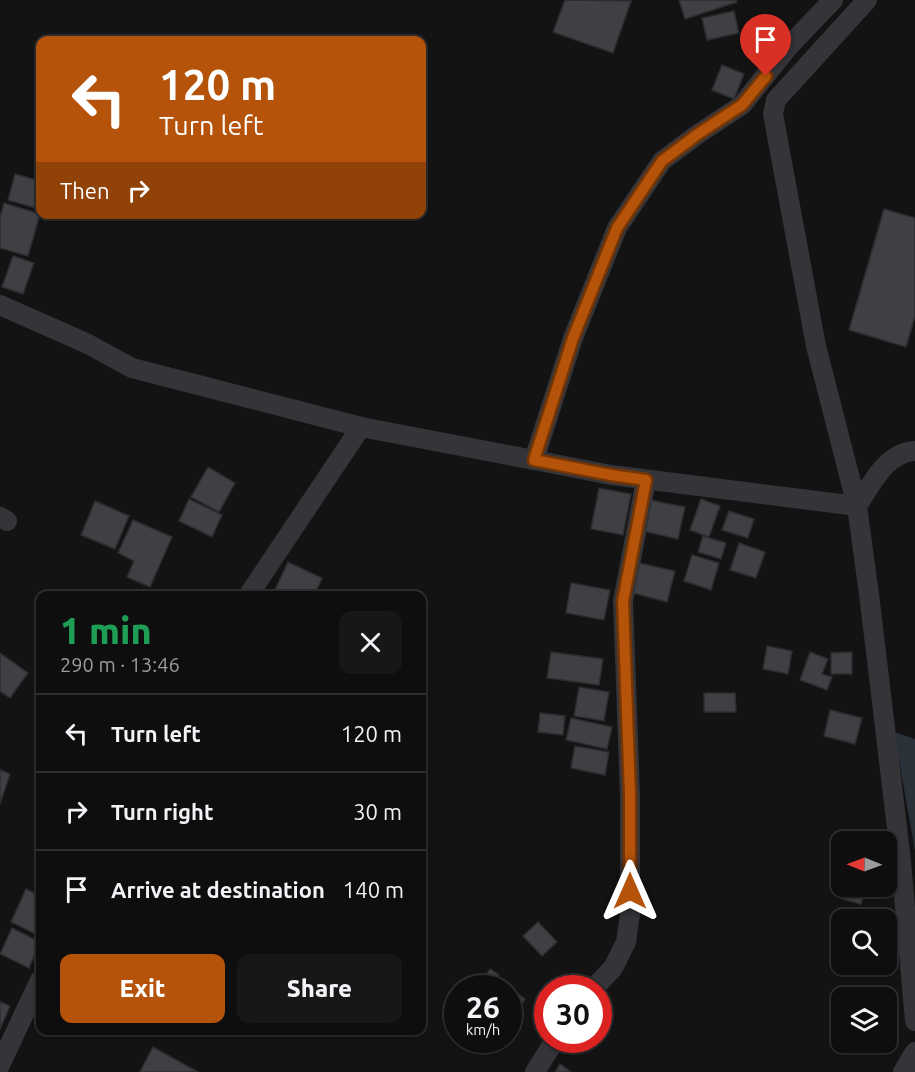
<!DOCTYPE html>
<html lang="en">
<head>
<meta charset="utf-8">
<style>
	body { margin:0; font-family:Ubuntu,sans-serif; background:#171718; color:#f1f3f6; height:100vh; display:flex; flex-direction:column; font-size:22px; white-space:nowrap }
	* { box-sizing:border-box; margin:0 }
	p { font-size:20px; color:#9b9c9e }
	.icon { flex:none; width:33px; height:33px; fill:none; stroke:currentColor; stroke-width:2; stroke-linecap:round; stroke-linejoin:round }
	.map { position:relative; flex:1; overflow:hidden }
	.sheet { position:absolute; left:36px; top:591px; width:390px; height:444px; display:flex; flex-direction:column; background:#0e0e0f; border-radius:12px; box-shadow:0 2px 4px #0004,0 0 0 2px #2e2e2f }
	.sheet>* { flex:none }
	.hud { position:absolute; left:36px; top:36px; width:390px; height:183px; border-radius:12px; box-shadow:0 2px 4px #0004,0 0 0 2px #2e2e2f; background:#b45309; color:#fff; overflow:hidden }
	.needle { width:39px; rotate:271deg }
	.tools { position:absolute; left:831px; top:831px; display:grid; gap:12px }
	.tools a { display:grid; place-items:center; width:66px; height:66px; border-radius:12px; background:#0e0e0f; box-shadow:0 2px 4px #0004,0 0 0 2px #2e2e2f; font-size:30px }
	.speed { position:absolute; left:444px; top:975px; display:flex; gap:12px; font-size:30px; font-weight:700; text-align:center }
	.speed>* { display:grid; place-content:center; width:78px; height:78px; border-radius:50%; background:#0e0e0f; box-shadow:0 2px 4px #0004,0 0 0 2px #2e2e2f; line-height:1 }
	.speed small { font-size:15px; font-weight:400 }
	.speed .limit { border:9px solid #d22; background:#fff; color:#111 }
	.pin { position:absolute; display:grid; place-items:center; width:51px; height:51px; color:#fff; margin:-62px -26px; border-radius:50% 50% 50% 0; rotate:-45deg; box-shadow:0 0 6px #0007 }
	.pin .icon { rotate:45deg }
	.me { position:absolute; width:66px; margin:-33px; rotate:0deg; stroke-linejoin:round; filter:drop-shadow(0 0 4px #0008) }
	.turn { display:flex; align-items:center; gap:21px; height:126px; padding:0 24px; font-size:27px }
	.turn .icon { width:78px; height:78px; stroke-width:2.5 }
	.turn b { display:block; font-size:42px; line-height:51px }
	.then { display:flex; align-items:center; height:57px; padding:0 24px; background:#0003; gap:12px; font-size:22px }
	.round { display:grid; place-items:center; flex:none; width:63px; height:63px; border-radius:12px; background:#171718 }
	.head { display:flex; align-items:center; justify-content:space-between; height:102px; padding:0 24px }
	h1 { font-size:36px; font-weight:800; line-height:45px; color:#1e9e55 }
	.primary-button { display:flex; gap:12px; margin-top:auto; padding:12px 24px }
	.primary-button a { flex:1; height:69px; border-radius:12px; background:#b45309; color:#fff; font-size:24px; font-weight:800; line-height:69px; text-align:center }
	.primary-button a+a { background:#171718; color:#f1f3f6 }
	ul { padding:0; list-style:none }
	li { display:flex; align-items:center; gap:18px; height:78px; padding:0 24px; border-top:2px solid #2e2e2f }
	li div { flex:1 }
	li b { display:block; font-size:22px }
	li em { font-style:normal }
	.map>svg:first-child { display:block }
	.water { fill:#2b3139 }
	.building { fill:#3f4044; stroke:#2d2d30; stroke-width:1.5 }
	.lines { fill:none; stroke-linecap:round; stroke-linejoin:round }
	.minor { stroke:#343439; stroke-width:20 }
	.route-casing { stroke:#753606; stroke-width:15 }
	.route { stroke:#b45309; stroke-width:10 }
</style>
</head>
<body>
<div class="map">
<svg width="915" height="1072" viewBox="0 0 915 1072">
	<rect width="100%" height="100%" fill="#131314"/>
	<!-- water -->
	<polygon class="water" points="894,732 915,739 915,851"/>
	<!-- building -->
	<g class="building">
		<polygon points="565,0 631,1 613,53 553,32"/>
		<polygon points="679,0 736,0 737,2 685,19"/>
		<polygon points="734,11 739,33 707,40 702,18"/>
		<polygon points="722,65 744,74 734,99 712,90"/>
		<polygon points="15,174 40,181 39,209 8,200"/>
		<polygon points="4,203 40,214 28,256 0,248 0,217"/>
		<polygon points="884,209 915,218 915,316 906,347 849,330"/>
		<polygon points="13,256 34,263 23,294 2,287"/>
		<polygon points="208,467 235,483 219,512 191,497"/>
		<polygon points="599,488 631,494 623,535 591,529"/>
		<polygon points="189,499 222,515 212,537 179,521"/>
		<polygon points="701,499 720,506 709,537 690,530"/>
		<polygon points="650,500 685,507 678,539 643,531"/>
		<polygon points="95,501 129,516 115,549 81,535"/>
		<polygon points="729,511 754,519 748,538 722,530"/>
		<polygon points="133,520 172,537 150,587 127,577 134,561 118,553"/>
		<polygon points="703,536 726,543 721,559 698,552"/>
		<polygon points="739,543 765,552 756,578 730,570"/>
		<polygon points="692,555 719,563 711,590 684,581"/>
		<polygon points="288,562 322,578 314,596 286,596 275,590"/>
		<polygon points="639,563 675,571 667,602 633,593"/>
		<polygon points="571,583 610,590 604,620 566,613"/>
		<polygon points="767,646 792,651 788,674 763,669"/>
		<polygon points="551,652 603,659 599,685 547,678"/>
		<polygon points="810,652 828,659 822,674 832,677 827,690 800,680"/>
		<polygon points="852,652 852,674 831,674 831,653"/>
		<polygon points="0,653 28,673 10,698 0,691"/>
		<polygon points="579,687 609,692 604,721 574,716"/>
		<polygon points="704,693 735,693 736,712 704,712"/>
		<polygon points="830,710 862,718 855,744 824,736"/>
		<polygon points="540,713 565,716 563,735 538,732"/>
		<polygon points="571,718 612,727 607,749 566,740"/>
		<polygon points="575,746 609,752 605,775 571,768"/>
		<polygon points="0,770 10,774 0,804"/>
		<polygon points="845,886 866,886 861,904 842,899"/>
		<polygon points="26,889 40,896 40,936 11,922"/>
		<polygon points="538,922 557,942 542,956 523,936"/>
		<polygon points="12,928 40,942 29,968 0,954"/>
		<polygon points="490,969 499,975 489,988 480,988 477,987"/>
		<polygon points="499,980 525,999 511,1019 508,1017 508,988 492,988"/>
		<polygon points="0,1002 10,1006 0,1029"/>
		<polygon points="153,1047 198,1072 140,1072"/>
		<polygon points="560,1064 571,1072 555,1072"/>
	</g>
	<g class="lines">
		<!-- minor -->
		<g class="minor">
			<polyline points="833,0 789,46 742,105 698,134 662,161 617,228 573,338 534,460 611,475 857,506 816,346 773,114 776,100 867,0"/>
			<polyline points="0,305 88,344 132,368 361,427 534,460"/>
			<path d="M915 451C885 453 872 484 857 506L869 594 901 861 915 1021"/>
			<polyline points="0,517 7,521"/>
			<polyline points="248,596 361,427"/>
			<polyline points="594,988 613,968 626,942 630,914 630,795 623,601 646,480"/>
			<polyline points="0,1065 40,980"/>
			<polyline points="535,1072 555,1040"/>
			<polyline points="903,1072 915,1052"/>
		</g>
	</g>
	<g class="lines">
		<defs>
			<polyline id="route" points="630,891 630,795 623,601 646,480 611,475 534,460 573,338 617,228 662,161 698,134 742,105 766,76"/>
		</defs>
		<!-- route casing -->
		<use href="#route" class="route-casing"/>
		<!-- route -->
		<use href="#route" class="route"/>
	</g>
</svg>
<div class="tools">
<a><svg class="needle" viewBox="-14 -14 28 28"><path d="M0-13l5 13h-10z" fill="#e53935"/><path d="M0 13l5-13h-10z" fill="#9b9c9e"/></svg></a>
<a><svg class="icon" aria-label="search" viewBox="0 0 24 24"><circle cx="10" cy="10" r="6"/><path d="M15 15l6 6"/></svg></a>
<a><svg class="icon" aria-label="layers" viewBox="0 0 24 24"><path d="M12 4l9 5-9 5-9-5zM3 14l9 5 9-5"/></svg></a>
</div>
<div class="speed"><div>26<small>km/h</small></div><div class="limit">30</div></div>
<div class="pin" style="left:766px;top:76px;background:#d93025"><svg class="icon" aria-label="arrive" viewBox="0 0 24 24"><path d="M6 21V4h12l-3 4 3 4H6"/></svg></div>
<svg class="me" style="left:630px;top:891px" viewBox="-20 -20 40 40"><path d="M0-17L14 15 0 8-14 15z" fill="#b45309" stroke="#fff" stroke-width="4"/></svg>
<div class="hud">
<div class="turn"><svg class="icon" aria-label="left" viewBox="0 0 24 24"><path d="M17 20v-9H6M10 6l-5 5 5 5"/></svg><div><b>120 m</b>Turn left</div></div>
<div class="then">Then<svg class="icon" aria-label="right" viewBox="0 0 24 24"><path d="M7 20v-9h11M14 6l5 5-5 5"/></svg></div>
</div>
<section class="sheet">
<div class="head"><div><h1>1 min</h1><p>290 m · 13:46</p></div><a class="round"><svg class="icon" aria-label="close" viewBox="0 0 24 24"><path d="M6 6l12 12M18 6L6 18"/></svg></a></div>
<ul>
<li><svg class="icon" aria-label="left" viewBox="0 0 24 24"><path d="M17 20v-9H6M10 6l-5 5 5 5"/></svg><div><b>Turn left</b></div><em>120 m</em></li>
<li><svg class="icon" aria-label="right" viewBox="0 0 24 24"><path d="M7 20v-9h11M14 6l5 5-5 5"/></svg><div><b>Turn right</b></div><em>30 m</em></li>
<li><svg class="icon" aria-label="arrive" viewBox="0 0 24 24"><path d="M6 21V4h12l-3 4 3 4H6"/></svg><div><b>Arrive at destination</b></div><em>140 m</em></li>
</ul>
<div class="primary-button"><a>Exit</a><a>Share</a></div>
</section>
</div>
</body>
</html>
